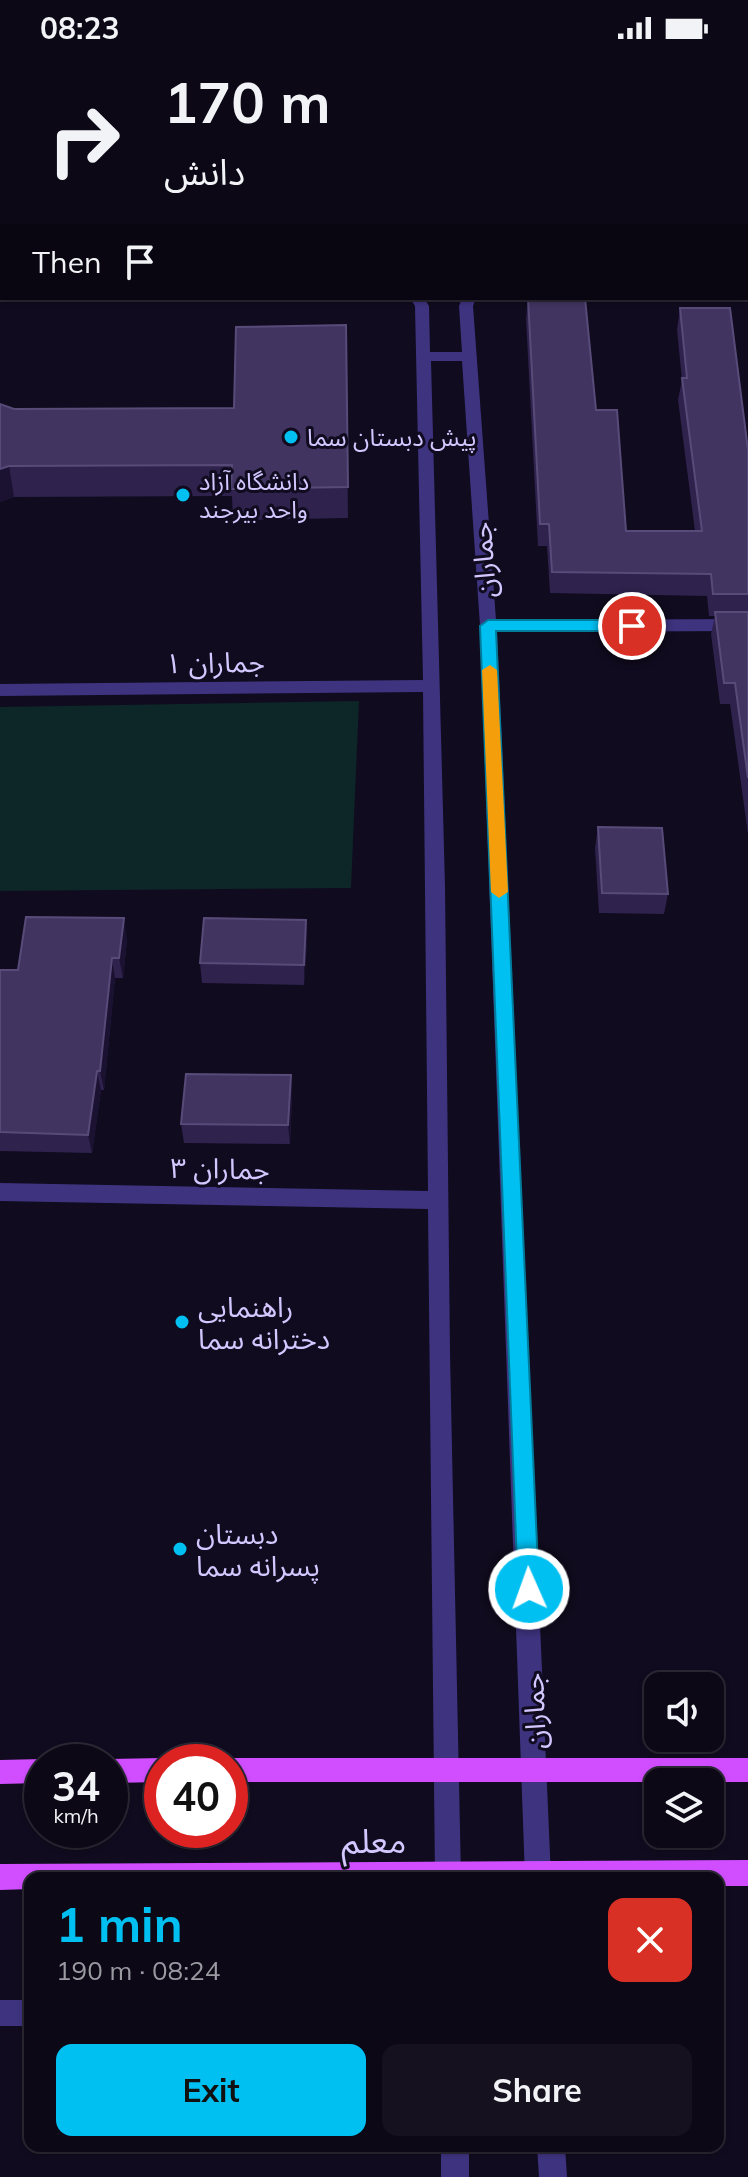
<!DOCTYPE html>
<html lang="en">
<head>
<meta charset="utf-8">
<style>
	body { margin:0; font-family:Mulish,"Noto Sans Arabic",sans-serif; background:#15111f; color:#f1f3f6; height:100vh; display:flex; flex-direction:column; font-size:30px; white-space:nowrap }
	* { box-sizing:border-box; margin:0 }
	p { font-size:26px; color:#9a9aa1 }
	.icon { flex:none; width:44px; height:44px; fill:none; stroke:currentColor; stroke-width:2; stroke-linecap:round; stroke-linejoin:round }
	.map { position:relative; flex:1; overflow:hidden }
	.drawer { position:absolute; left:24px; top:1816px; width:700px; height:280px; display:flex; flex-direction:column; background:#0c0816; border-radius:16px; box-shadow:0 2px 6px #0004,0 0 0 2px #2c2935 }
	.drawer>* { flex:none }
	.hud { position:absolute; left:0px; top:0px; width:748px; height:244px; box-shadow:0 2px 6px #0004,0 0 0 2px #2c2935; background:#0c0816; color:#f1f3f6; overflow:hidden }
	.fabs { position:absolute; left:644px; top:1616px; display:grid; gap:16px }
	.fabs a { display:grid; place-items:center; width:80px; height:80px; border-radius:16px; background:#0c0816; box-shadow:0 2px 6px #0004,0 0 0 2px #2c2935; font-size:40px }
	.speed { position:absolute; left:24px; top:1688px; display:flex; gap:16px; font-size:40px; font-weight:700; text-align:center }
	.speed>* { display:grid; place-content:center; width:104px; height:104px; border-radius:50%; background:#0c0816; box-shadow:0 2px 6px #0004,0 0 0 2px #2c2935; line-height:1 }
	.speed small { font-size:20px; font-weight:400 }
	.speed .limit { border:12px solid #d22; background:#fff; color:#111 }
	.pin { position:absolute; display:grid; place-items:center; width:68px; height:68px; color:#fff; margin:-34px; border:4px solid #fff; border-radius:50%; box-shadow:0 2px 8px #0007 }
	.me { position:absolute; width:88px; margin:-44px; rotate:358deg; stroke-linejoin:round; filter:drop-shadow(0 0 6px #0008) }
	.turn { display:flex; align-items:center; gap:28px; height:168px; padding:0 32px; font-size:36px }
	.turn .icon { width:104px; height:104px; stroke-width:2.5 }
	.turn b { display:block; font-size:56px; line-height:68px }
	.then { display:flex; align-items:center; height:76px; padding:0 32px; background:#0003; gap:16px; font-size:30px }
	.round { display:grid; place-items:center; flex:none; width:84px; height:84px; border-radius:16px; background:#15111f }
	.headline { display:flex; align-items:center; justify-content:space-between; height:136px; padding:0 32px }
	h1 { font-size:48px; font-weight:700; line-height:60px; color:#00c0f2 }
	.action { display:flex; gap:16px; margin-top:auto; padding:16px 32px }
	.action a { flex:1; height:92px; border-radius:16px; background:#00c0f2; color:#111; font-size:32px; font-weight:700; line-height:92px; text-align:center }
	.action a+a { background:#15111f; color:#f1f3f6 }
	.status { display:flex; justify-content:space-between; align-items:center; height:56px; padding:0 40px; background:#0c0816; direction:ltr }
	.status svg { height:22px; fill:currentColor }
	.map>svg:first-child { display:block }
	.green { fill:#0d2628 }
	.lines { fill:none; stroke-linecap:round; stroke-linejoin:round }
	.minor { fill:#3e337f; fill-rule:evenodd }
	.major { fill:#d04eff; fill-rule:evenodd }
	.wall { fill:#2f224d }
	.shaded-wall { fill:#1b1232 }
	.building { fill:#413460; stroke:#584b79; stroke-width:2 }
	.route { fill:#00c0f2; stroke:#007d9d; stroke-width:2 }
	.slow { fill:#f59e0b }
	.poi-dot { fill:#00c0f2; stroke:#100b1e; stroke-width:3 }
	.labels { text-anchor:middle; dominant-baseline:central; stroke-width:6; stroke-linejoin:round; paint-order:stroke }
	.far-poi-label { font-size:24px; fill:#d4c7ff; stroke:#100b1e; text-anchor:start }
	.street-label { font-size:28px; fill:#d4c7ff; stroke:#100b1e }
	.poi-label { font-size:28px; fill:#d4c7ff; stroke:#100b1e; text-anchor:start }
	.near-street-label { font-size:34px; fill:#d4c7ff; stroke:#100b1e }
</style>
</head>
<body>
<div class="status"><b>08:23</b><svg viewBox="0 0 49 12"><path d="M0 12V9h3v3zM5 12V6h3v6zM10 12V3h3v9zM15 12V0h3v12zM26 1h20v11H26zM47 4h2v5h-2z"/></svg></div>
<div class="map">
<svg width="748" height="2121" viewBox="0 0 748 2121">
	<rect width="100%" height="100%" fill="#100b1e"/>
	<!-- green -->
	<polygon class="green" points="359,645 351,832 0,835 0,651"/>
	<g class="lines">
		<!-- minor -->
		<g class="minor">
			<rect x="219" y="0" width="12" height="2"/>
			<rect x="413" y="0" width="12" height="2"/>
			<polygon points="410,242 424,242 429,250 430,296 462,296 459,250 462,242 476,242 473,250 496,564 748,563 748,575 497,576 551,1822 525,1822 480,570 462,305 431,305 445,830 450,1297 461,1822 435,1822 428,1153 0,1145 0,1127 428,1135 423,636 0,640 0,628 423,624 415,250"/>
			<rect x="0" y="1944" width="30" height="26"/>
			<rect x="441" y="2090" width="28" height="31"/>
			<polygon points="537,2090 565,2090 567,2121 539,2121"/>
		</g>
		<!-- major -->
		<g class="major">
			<rect x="746" y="118" width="2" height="8"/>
			<rect x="0" y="127" width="2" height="8"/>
			<rect x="746" y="176" width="2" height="8"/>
			<rect x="0" y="187" width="2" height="8"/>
			<polygon points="162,1702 171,1706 162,1706 162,1726 110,1727 110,1706 102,1706 110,1703"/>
			<polygon points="230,1702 748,1702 748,1726 230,1726 230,1706 221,1706"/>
			<polygon points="42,1703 50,1706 42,1706 42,1727 0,1728 0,1704"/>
			<polygon points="748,1804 748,1830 718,1830 718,1822 30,1822 30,1833 0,1834 0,1808"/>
		</g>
	</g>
	<!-- wall -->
	<g class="wall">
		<polygon points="494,0 748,0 748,92 746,92 746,2 494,2"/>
		<polygon points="2,2 2,45 0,45 0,23"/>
		<polygon points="528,242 596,354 626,475 695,475 678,344 682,324 677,274 680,252 748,394 748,778 730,648 720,648 711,578 715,560 709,560 707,540 550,537 547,490 538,490 526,263"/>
		<polygon points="346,269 348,462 233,464 232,440 14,441 0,446 0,348 14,353 234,352"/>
		<polygon points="598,771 668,838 664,858 599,857 595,792"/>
		<polygon points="306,864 307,885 304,929 202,927 200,907"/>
		<polygon points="127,883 123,922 115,922 104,1034 101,1034 92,1097 0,1095 0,914 18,914"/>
		<polygon points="291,1019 292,1039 290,1088 184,1087 181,1068"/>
	</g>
	<!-- shaded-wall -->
	<g class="shaded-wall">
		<polygon points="9,410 14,441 0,446 0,413"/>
		<polygon points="124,862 127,883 123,922 119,902"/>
		<polygon points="306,864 307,885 304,929 304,909"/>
		<polygon points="112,902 115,922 104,1034 100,1015"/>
		<polygon points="97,1015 101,1034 92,1097 88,1079"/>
		<polygon points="291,1019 292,1039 290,1088 288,1069"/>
	</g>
	<!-- building -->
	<g class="building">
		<polygon points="0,0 174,0 174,2 2,2 2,23 0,23"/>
		<rect x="283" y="0" width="44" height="2"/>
		<polygon points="495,0 748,0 748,73 746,73 746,2 496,2"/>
		<polygon points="528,242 585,242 596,354 617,354 626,475 702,475 682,322 687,322 680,252 730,252 748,394 748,538 713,538 711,518 552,516 549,468 540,468"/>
		<polygon points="346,269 348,431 231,433 232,409 9,410 0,413 0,348 14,353 234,352 236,271"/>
		<polygon points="715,556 748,556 748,722 735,627 724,627"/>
		<polygon points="598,771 662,772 668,838 602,837"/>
		<polygon points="26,861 124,862 119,902 112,902 100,1015 97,1015 88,1079 0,1076 0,914 18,914"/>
		<polygon points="204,862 306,864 304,909 200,907"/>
		<polygon points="186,1018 291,1019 288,1069 181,1068"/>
	</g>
	<!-- route -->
	<polygon class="route" points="488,564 632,564 640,570 632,575 496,575 539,1533 536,1540 529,1543 521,1540 518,1533 480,570"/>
	<!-- slow -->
	<polygon class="slow" points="490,609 497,614 508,836 499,842 491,836 482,614"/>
	<!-- markers -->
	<g class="poi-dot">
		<circle cx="291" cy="381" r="8"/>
		<circle cx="183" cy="439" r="8"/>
		<circle cx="182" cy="1266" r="8"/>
		<circle cx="180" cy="1493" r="8"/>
	</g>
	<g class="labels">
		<!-- far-poi labels -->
		<g class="far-poi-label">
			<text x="307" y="381">پیش دبستان سما</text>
			<text x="199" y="425">دانشگاه آزاد<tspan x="199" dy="28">واحد بیرجند</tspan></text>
		</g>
		<!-- street labels -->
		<g class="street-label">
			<text transform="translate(483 504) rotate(-94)">جماران</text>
			<text transform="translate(215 606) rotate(-1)">جماران ۱</text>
			<text transform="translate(220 1112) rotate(1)">جماران ۳</text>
			<text transform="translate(534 1655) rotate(-92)">جماران</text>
		</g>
		<!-- poi labels -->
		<g class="poi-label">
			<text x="198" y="1250">راهنمایی<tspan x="198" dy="32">دخترانه سما</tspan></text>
			<text x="196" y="1477">دبستان<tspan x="196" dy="32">پسرانه سما</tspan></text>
		</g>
		<!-- near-street labels -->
		<g class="near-street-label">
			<text x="374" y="1784">معلم</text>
		</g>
	</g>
</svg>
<div class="fabs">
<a><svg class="icon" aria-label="sound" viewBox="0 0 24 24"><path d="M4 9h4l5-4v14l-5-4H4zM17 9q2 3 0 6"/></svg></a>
<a><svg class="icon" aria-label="layers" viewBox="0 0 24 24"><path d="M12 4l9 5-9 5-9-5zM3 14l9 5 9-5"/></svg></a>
</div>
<div class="speed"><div>34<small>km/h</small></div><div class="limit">40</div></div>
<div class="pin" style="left:632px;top:570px;background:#d93025"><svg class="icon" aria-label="arrive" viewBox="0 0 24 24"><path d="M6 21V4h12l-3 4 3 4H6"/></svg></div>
<svg class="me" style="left:529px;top:1533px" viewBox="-20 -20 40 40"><circle r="17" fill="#00c0f2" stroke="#fff" stroke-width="3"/><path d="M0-11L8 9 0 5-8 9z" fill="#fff"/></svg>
<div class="hud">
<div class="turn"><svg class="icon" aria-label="right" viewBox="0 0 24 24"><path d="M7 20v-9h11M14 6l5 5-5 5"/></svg><div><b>170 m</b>دانش</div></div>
<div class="then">Then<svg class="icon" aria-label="arrive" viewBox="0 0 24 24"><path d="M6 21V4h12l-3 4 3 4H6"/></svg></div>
</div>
<section class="drawer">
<div class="headline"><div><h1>1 min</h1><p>190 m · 08:24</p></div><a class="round" style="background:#d93025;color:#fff"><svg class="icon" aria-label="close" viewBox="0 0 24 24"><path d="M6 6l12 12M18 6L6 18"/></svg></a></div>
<div class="action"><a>Exit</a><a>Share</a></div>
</section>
</div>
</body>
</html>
